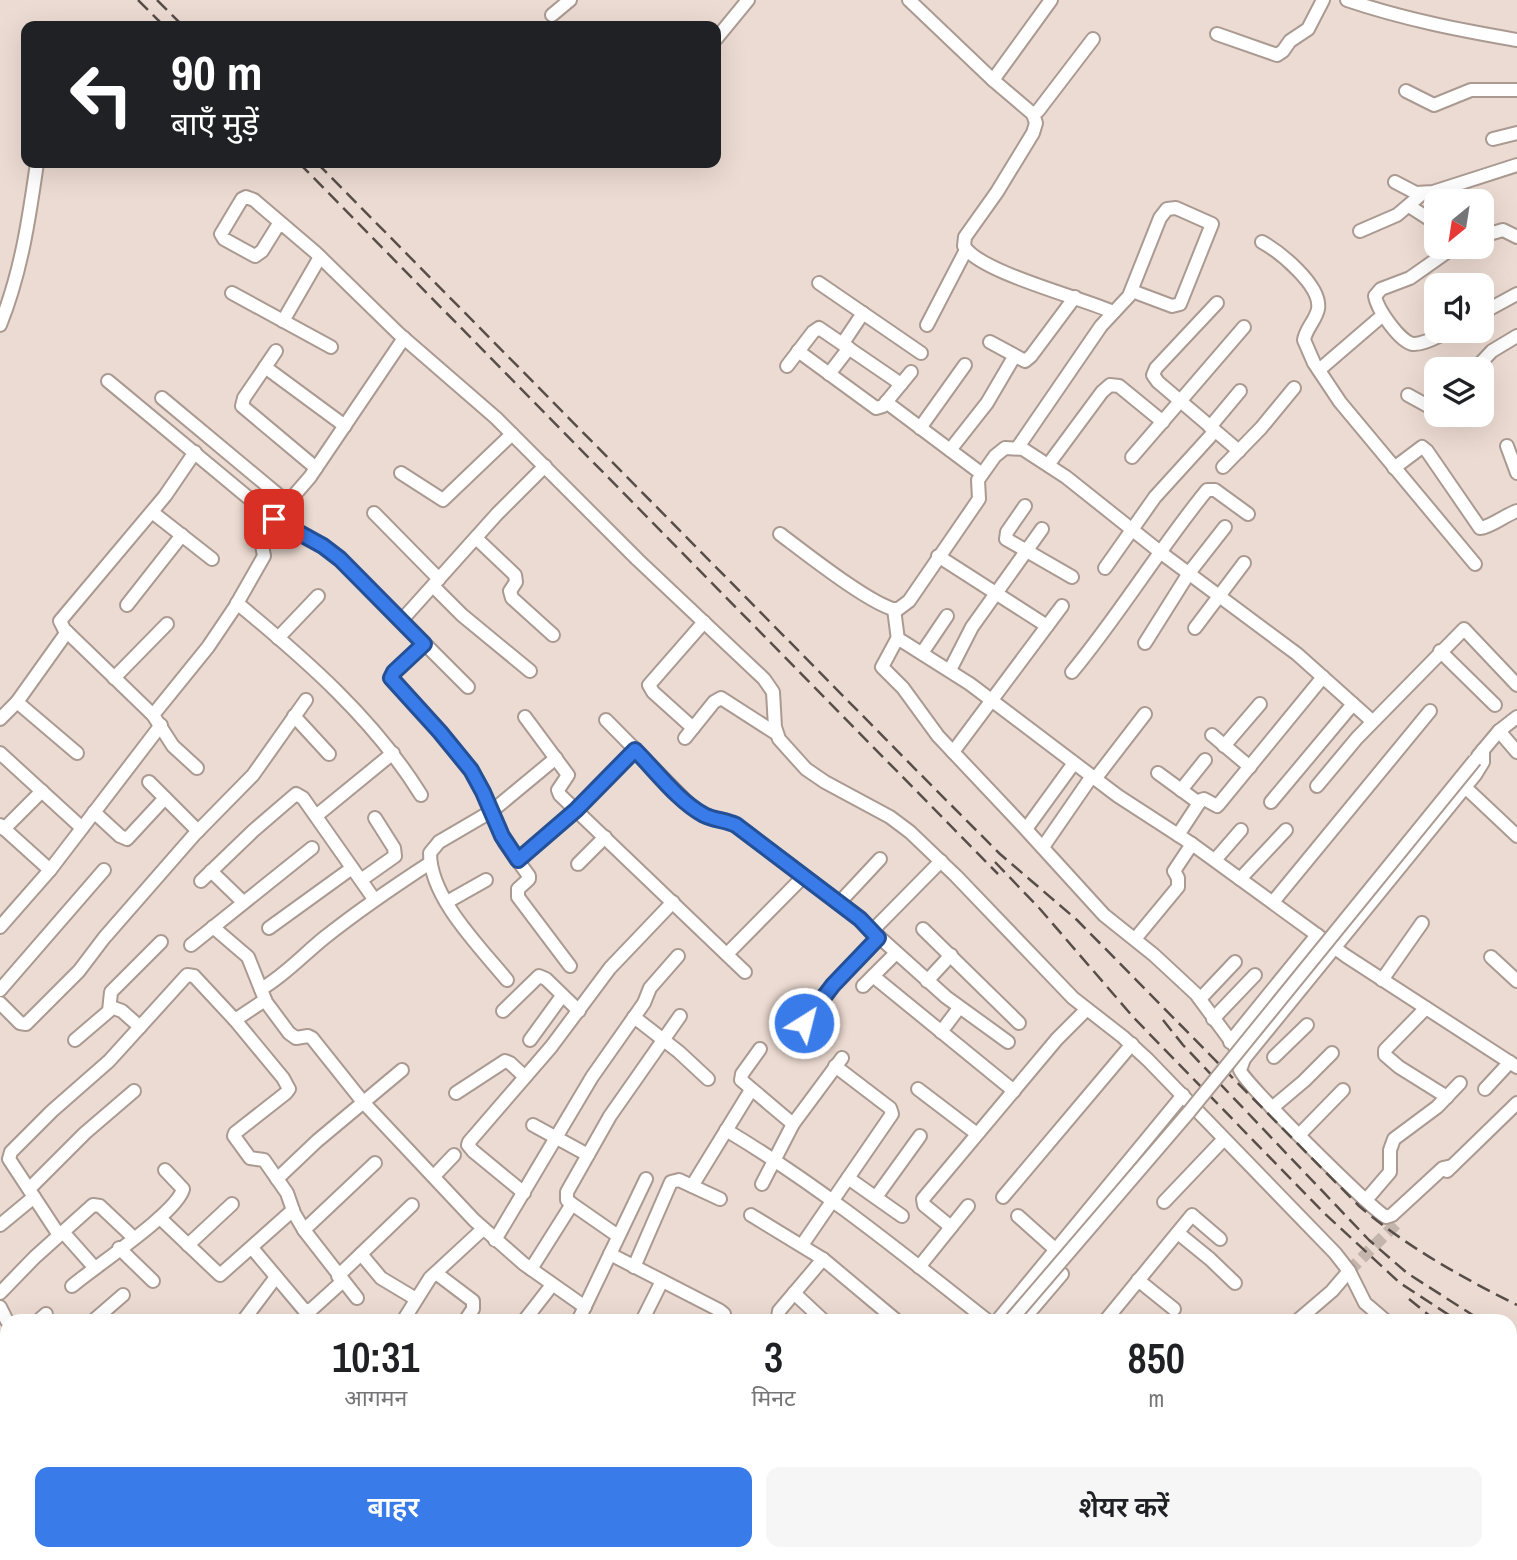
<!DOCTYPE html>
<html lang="hi">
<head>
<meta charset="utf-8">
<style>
	body { margin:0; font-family:"Archivo Narrow","Noto Sans Devanagari",sans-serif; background:#f6f6f6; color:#202124; height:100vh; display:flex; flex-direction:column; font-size:26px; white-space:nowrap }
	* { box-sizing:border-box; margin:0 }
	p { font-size:23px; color:#757577 }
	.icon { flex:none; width:38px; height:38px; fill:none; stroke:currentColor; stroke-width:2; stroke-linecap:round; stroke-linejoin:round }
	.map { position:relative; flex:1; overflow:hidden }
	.drawer { position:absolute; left:0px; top:1314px; width:1517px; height:247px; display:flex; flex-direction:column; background:#fff; border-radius:21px 21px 0 0; box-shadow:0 7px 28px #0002 }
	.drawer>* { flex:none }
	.hud { position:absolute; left:21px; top:21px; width:700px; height:147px; border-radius:14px; box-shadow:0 7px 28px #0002; background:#202124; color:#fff; overflow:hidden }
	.needle { width:46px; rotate:210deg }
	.tools { position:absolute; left:1424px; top:189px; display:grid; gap:14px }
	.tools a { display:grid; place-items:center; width:70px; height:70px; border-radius:14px; background:#fff; box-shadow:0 7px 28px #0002; font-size:35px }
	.pin { position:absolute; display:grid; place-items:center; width:60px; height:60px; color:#fff; margin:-30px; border-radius:14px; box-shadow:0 4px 10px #0006 }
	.me { position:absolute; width:77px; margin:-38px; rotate:36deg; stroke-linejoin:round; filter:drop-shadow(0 0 5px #0008) }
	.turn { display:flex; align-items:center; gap:24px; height:147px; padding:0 35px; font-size:32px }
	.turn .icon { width:91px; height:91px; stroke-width:2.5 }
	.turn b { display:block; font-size:49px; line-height:60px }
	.eta { display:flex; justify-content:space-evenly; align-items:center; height:119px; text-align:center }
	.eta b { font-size:42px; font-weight:600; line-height:49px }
	.cta { display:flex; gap:14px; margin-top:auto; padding:14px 35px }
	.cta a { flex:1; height:80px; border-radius:14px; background:#387be9; color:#fff; font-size:28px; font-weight:600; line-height:80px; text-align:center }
	.cta a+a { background:#f6f6f6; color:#202124 }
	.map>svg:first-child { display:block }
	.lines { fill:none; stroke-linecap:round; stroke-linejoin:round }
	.minor-tunnel { stroke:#c3b4ac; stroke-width:12; stroke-dasharray:12 6; stroke-linecap:butt }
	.minor-casing { stroke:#aa9a91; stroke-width:16 }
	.minor { stroke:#fff; stroke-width:12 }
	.rail { stroke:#574e49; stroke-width:2.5; stroke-dasharray:14 7; stroke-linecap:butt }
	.minor-bridge-casing { stroke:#aa9a91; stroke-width:16; stroke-linecap:butt }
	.minor-bridge { stroke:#fff; stroke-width:12 }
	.route-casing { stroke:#245097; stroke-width:18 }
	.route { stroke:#387be9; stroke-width:12 }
</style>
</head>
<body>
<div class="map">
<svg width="1517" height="1560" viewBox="0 0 1517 1560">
	<rect width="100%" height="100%" fill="#ecdbd2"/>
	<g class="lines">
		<!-- minor-tunnel -->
		<polyline class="minor-tunnel" points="1349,1271 1398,1222"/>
		<defs>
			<g id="minor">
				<polyline points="909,0 993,80 1033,114 1038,111 1093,39"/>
				<path d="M1347 0C1403 19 1459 30 1517 40"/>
				<polyline points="552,15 570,0"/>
				<polyline points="1217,34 1277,55 1283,51 1290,41 1308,29 1323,0"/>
				<polyline points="716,39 748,0"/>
				<polyline points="993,80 1051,0"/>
				<polyline points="1406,91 1434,105 1471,90 1517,90"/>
				<path d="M1033 114 1036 123 1033 133 997 192 965 237 964 246C979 272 1082 298 1113 312"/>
				<polyline points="1493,139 1517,133"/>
				<polyline points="1395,182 1416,193 1433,192 1517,165"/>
				<polyline points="1409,206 1437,224"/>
				<polyline points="280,222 262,251 255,256 224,239 221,234 242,199 246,197 254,200 315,252 398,333 496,418 638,560 764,679 773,692 775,727 779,739 806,769 825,782 890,817 910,832 956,876 1073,998 1123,1037 1148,1060 1335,1253 1349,1271 1365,1303 1386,1321"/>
				<polyline points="1360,231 1397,215 1423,193"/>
				<polyline points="1482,236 1503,230 1517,237"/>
				<path d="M1262 242C1280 252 1322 286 1318 309 1316 320 1306 328 1304 340L1314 363 1340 402 1475 564"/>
				<polyline points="819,283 921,353"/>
				<polyline points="232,293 331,347"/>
				<polyline points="1217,303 1156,368 1153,375 1158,382 1239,451"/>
				<polyline points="1482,313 1517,294"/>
				<polyline points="283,321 320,257"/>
				<path d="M0 325C21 273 29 219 37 163"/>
				<polyline points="927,325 966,250"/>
				<path d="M1451 331C1441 334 1424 345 1413 344 1400 342 1377 309 1375 296L1381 289 1410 278 1454 247"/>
				<polyline points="990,342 1025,361 1031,356 1075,297"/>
				<polyline points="843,343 863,313"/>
				<polyline points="276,351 244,398 242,406 316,468"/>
				<polyline points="798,351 876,408 883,406 911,372"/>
				<polyline points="787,366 813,332 819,328 901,384"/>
				<polyline points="265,367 345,426"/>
				<polyline points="1475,369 1492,351 1517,336"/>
				<polyline points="1319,370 1383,315"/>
				<polyline points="829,374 849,348"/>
				<polyline points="108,381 274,519 323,546 340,559 468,687"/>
				<polyline points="1408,395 1428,406 1437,403"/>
				<polyline points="162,398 288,503"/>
				<polyline points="886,402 982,474"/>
				<polyline points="1210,427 1240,391"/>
				<polyline points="920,428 965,365"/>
				<polyline points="1507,446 1517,473"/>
				<polyline points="1018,447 1101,326 1129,296 1160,218 1167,209 1176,208 1212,224 1180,304 1172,306 1132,291"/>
				<polyline points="950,450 987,403 1014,357"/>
				<polyline points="195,452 165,496 60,621 64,629 153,715 173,746 197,768"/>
				<polyline points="1132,457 1244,327"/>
				<polyline points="1048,465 1102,392 1110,385 1119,386 1163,422"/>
				<polyline points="1223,467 1261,428 1294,388"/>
				<path d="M1394 468 1422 447 1427 451 1480 528C1491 527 1505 515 1517 511"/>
				<polyline points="401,473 443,500 512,434"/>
				<polyline points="1025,506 1007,532 1006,539 1072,577"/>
				<polyline points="152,512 212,559"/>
				<polyline points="374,513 439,579"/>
				<path d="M780 534C804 552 872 606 897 610L909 601 979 499 978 480 995 456 1005 448 1023 449 1066 477 1164 555 1297 654 1372 721"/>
				<polyline points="476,538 515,575 516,582 510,591 512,598 553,635"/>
				<polyline points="938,556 1047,626"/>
				<polyline points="1105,568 1155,497 1215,431"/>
				<polyline points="433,586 462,615 530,671"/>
				<path d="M237 603C305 659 374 719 421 795"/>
				<polyline points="127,605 182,535"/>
				<polyline points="894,609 898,640"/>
				<polyline points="401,621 497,514 545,466"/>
				<polyline points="1195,628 1244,563"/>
				<polyline points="278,638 318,596"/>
				<polyline points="1145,643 1189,573 1225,527"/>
				<polyline points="423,644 394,672 392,678 440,732 471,770 483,792 505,843 529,876 529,879 518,889 518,897 570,966"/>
				<polyline points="1440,651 1495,705"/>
				<polyline points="922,653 947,616"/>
				<polyline points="950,670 972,627 1042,529"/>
				<path d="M1072 672C1120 614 1159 549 1207 490H1215L1248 514"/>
				<polyline points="114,678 167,624"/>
				<polyline points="17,702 77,753"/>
				<polyline points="153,715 208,647 235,607 264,556 261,540 265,529 310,477 404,338"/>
				<polyline points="294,716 329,754"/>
				<polyline points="525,717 568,775 558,790 560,795 745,972"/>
				<polyline points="0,719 17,702 67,632"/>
				<polyline points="606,720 690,805 707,817 727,821 745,831 848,909 946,997 1008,1042"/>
				<polyline points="693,728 653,692 649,685 704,622"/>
				<polyline points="1499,731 1517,752"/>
				<polyline points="1212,735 1250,767"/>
				<polyline points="685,738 714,702 721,698 777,734"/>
				<polyline points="1224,746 1260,704"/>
				<polyline points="953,752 1062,606"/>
				<polyline points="0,753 82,828"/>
				<polyline points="1478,756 1499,731 1517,717"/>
				<polyline points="1158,773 1199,803"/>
				<polyline points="1095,779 1145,714"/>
				<polyline points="149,782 198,831"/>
				<polyline points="1317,786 1357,738 1464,629 1517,685"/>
				<polyline points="1465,787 1517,836"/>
				<polyline points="1181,790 1205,760"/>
				<polyline points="1271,802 1353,704"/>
				<polyline points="94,812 120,836 127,839 165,798"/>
				<polyline points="316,816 393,753"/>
				<polyline points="0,825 50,870"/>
				<polyline points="4,829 42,791"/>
				<polyline points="1026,829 1074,763"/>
				<polyline points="1178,835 1201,800 1204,799 1217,806 1219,804 1323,677"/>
				<polyline points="1043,847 1092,776"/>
				<polyline points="518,860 576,810 635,750"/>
				<polyline points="1215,860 1241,830"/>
				<polyline points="578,864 605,837"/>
				<polyline points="211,871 243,902"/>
				<polyline points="1240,879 1286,830"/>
				<polyline points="361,880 395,856 394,848 375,818"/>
				<polyline points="201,881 253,831 296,794 303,798 374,899"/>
				<polyline points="447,902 486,880"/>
				<polyline points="1273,902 1430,711"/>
				<polyline points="839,903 880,859"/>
				<polyline points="0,927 50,870 161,725"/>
				<polyline points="213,927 248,957 266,1002 289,1033 296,1038 308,1036 312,1038 363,1102 474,1220 524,1264 585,1307"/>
				<polyline points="269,928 352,868"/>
				<polyline points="923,929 1019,1023"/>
				<polyline points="872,931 941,861"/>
				<polyline points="1135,939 1178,887 1178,878 1174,871 1192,844"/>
				<polyline points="191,945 312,848"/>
				<polyline points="727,954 804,876"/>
				<polyline points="1491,957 1517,981"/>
				<polyline points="873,976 1014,1091"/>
				<path d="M507 980C480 947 430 898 430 853L439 842 492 811 556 758"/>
				<polyline points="1382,980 1422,923"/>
				<polyline points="927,981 951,955"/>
				<polyline points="863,986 895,954"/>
				<path d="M261 989C284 976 303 955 324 938 358 911 393 887 430 863"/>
				<polyline points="0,990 104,870"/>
				<polyline points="1200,999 1235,962"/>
				<polyline points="265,1000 235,1020 283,1078 289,1089 286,1093 235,1133 234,1136 250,1158 264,1160 287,1193 294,1213 304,1230 357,1298"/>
				<polyline points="0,1003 20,1023 26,1024 79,971 104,938 194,835 253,775 306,700"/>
				<polyline points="111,1007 122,1011 140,1027"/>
				<polyline points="1426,1008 1385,1050 1385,1055 1399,1067 1447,1097"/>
				<polyline points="503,1011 539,976 546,979 579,1011"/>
				<polyline points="634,1017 679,1052 708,1079"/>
				<polyline points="1213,1019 1255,975"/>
				<polyline points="804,1023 833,985 879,938"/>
				<polyline points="941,1032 959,1008"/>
				<polyline points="75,1040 109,1011 111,992 161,942"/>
				<polyline points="530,1040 562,996"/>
				<polyline points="1230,1042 1317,935"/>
				<polyline points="760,1049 742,1074 741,1080 793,1124"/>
				<polyline points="1274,1057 1307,1025"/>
				<polyline points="1244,1059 1196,994 1154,955 1104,915 1022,825 938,736 903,688 882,667 896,641 902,641 970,684 1118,796 1192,844 1346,956 1517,1067"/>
				<polyline points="918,1089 977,1134"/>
				<polyline points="1485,1089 1510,1062"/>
				<polyline points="456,1093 505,1061 510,1063 525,1077"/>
				<polyline points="1272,1108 1304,1081 1332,1053"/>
				<polyline points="533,1125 588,1155"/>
				<path d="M726 1130C820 1186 903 1254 988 1321"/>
				<polyline points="1300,1134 1343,1090"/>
				<path d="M1452 1166 1443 1168 1392 1215 1386 1217C1370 1208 1242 1081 1240 1070L1244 1059 1475 775 1483 762V750"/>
				<polyline points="1447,1171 1517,1103"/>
				<polyline points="434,1176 454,1155"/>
				<polyline points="848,1178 902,1216"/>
				<polyline points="277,1179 317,1141 402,1070"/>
				<polyline points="762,1184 793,1124 842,1058"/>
				<polyline points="692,1186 751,1090"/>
				<polyline points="29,1189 85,1133 134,1091"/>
				<polyline points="524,1193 473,1151 468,1145 469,1142 551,1047 610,968 673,902"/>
				<polyline points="876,1197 920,1136"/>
				<polyline points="1003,1197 1132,1044"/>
				<polyline points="1366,1200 1390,1172 1390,1150 1394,1139 1437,1107 1460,1083"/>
				<polyline points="1164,1202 1224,1139"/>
				<polyline points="751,1215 823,1259 897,1321"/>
				<polyline points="1018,1216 1056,1250"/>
				<polyline points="160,1218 220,1275 293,1210"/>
				<polyline points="0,1225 34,1197"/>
				<polyline points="951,1227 924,1205 923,1199 1057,1039 1086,1010"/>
				<polyline points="304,1230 375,1163"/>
				<polyline points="63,1232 94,1267"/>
				<polyline points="1178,1233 1210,1259 1235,1283"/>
				<polyline points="59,1235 9,1159 11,1152 52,1111 109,1061 187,975 194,976 235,1020"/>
				<polyline points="618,1236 572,1204 567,1200 567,1192 610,1116 680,1016"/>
				<polyline points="495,1240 592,1077 644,1003 650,988 678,956"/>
				<polyline points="188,1245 232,1204"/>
				<polyline points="802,1245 892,1114 890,1108 835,1066"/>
				<polyline points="119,1248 153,1281"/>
				<polyline points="252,1248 305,1311 312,1309 343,1281"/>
				<polyline points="361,1254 381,1278 416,1299"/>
				<polyline points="610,1254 719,1310 724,1314 725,1321"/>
				<polyline points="634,1267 671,1182 679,1180 720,1199"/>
				<polyline points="919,1267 968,1206"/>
				<polyline points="531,1269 572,1204"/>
				<polyline points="436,1273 473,1301 473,1309 465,1321"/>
				<polyline points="338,1276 412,1205"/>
				<polyline points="1138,1280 1174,1309"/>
				<path d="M72 1286C94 1267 177 1213 183 1189L165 1170"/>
				<polyline points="0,1293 35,1257 93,1205 100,1206 134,1238"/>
				<polyline points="794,1293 824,1321"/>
				<polyline points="0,1307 7,1321"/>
				<polyline points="38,1321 46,1314"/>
				<polyline points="93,1321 123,1295"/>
				<polyline points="243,1321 276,1277"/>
				<polyline points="403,1321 430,1278 483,1229"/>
				<polyline points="524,1321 552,1285"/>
				<polyline points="578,1321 646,1179"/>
				<polyline points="642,1321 662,1281"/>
				<polyline points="783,1321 778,1317 779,1311 823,1259"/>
				<polyline points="997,1321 1183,1095"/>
				<polyline points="1022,1321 1062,1274"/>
				<polyline points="1105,1321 1192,1215 1220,1239"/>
				<polyline points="1297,1321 1332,1291 1349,1271"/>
				<polyline points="0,1354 7,1350"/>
				<polyline points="0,1389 7,1397"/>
				<polyline points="0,1433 7,1427"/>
				<polyline points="1510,1442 1517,1450"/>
				<polyline points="1510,1525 1517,1532"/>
				<polyline points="188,1554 189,1560"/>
				<polyline points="723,1554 730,1560"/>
				<polyline points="762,1554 769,1560"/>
				<polyline points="837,1554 843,1560"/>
				<polyline points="914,1554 922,1560"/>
				<polyline points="1075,1554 1080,1560"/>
				<polyline points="1121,1554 1127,1560"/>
				<polyline points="1434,1554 1440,1560"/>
				<polyline points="129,1560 132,1554"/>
				<polyline points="390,1560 391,1554"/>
				<polyline points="431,1560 432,1554"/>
				<polyline points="581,1560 587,1554"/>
				<polyline points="687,1560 692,1554"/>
				<polyline points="798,1560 804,1554"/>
			</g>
		</defs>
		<!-- minor casing -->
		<use href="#minor" class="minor-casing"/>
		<!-- minor -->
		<use href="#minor" class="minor"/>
		<!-- rail -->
		<g class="rail">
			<polyline points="138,0 164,26"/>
			<polyline points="157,0 183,26"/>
			<polyline points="299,163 998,874"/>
			<path d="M317 163 932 786 1000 854 1077 920 1359 1206C1407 1247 1461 1277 1517 1305"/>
			<polyline points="995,862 1040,909 1134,1018 1324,1213 1400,1283 1458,1321"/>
			<polyline points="1163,1020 1183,1045 1369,1240 1407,1273 1482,1321"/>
			<polyline points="1409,1299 1436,1321"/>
			<polyline points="1510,1338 1517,1343"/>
			<polyline points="1510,1357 1517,1361"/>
			<polyline points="1510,1376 1517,1383"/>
			<polyline points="1510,1393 1517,1401"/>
		</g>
		<defs>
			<polyline id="minor-bridge" points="1010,1321 1189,1112 1475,760"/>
		</defs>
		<!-- minor-bridge casing -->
		<use href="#minor-bridge" class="minor-bridge-casing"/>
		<!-- minor-bridge -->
		<use href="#minor-bridge" class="minor-bridge"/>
	</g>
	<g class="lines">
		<defs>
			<path id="route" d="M274 519 323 546 340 559 424 644 394 672 391 678 440 732 471 770 483 792 502 836 518 860 576 810 635 750C656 771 678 801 704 815 714 820 725 820 736 825L860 919 878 938 833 985 804 1023"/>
		</defs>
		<!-- route casing -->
		<use href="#route" class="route-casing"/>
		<!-- route -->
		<use href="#route" class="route"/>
	</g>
</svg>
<div class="tools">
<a><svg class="needle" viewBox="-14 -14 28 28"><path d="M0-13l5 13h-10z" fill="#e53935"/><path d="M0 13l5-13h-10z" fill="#757577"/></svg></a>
<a><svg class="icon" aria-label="sound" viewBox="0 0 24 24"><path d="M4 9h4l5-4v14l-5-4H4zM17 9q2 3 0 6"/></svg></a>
<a><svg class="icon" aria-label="layers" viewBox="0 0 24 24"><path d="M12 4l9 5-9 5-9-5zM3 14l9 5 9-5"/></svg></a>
</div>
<div class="pin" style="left:274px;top:519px;background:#d93025"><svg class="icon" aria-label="arrive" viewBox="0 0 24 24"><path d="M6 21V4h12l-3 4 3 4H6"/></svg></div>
<svg class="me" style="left:804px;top:1023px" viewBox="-20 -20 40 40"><circle r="17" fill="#387be9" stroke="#fff" stroke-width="3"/><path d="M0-11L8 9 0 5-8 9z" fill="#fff"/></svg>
<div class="hud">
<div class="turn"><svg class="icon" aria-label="left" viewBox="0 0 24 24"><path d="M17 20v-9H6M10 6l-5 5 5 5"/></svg><div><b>90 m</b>बाएँ मुड़ें</div></div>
</div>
<section class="drawer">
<div class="eta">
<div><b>10:31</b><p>आगमन</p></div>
<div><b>3</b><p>मिनट</p></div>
<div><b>850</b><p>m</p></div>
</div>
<div class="cta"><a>बाहर</a><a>शेयर करें</a></div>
</section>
</div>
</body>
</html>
